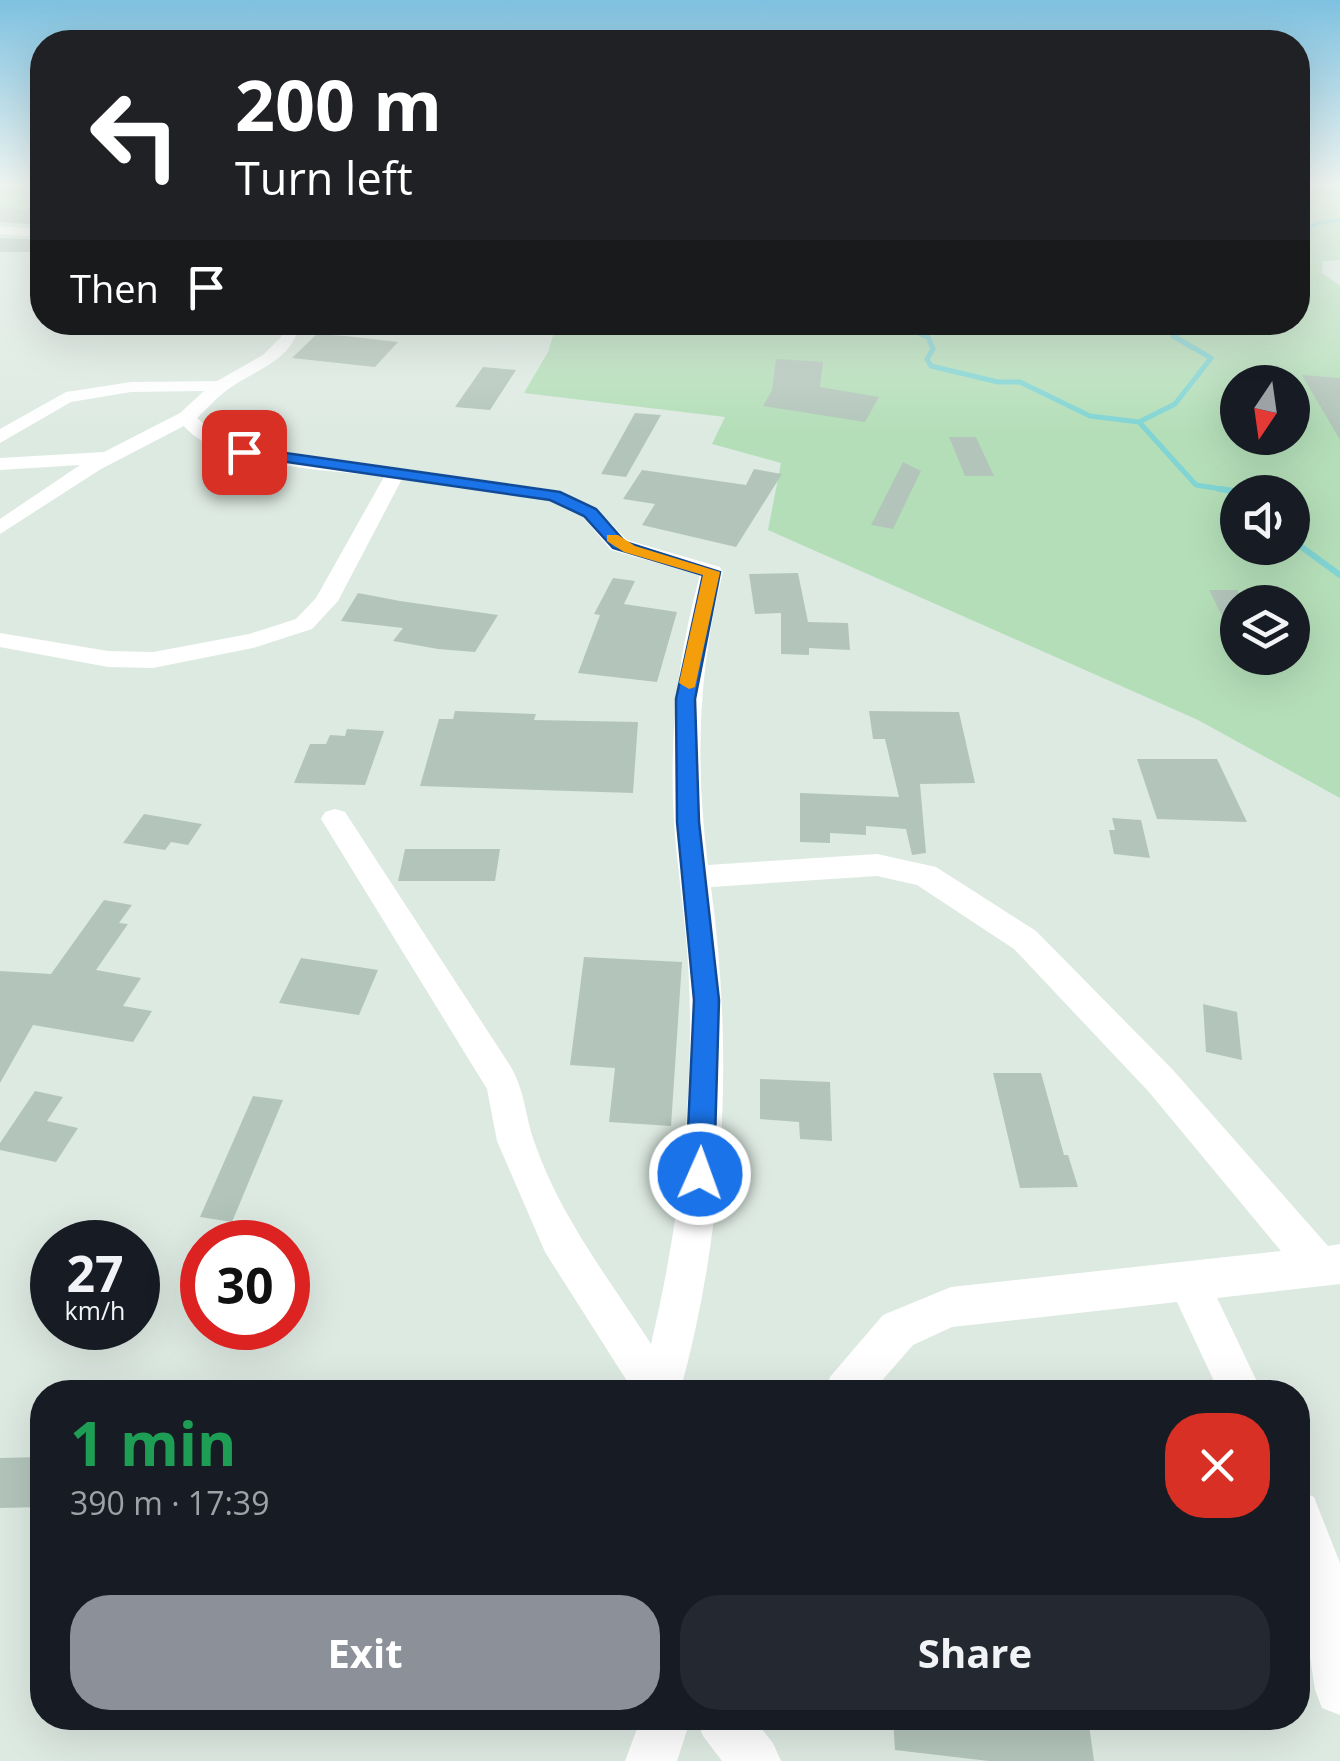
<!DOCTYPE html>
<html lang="en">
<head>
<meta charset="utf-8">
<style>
	body { margin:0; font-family:"Open Sans",sans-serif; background:#242831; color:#f1f3f6; height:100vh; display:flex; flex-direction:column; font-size:38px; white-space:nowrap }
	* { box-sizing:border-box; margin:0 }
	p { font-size:32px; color:#9ea1a6 }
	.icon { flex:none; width:55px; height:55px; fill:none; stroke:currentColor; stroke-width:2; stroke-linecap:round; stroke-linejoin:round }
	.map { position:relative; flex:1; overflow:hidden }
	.side { position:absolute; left:30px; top:1380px; width:1280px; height:350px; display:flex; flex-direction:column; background:#171b24; border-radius:40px; box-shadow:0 10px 40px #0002 }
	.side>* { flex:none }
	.top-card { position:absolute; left:30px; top:30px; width:1280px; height:305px; border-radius:40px; box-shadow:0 10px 40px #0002; background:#202124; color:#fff; overflow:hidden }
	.needle { width:65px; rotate:193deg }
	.tools { position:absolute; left:1220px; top:365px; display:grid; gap:20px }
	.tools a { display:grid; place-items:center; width:90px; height:90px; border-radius:50%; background:#171b24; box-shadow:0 10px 40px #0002; font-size:50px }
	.speed { position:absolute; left:30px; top:1220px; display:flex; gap:20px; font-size:50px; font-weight:700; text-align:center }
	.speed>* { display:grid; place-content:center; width:130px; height:130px; border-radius:50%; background:#171b24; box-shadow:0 10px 40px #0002; line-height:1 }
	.speed small { font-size:25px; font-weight:400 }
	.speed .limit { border:15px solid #d22; background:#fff; color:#111 }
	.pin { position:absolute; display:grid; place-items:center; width:85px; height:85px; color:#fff; margin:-42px; border-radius:20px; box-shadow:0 5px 15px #0006 }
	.me { position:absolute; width:110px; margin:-55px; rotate:2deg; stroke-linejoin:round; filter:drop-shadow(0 0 8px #0008) }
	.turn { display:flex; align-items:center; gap:35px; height:210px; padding:0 40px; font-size:45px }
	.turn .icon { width:130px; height:130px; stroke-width:2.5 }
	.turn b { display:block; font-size:70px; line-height:85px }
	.then { display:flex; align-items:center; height:95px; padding:0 40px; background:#0003; gap:20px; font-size:38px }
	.round { display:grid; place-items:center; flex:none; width:105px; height:105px; border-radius:40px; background:#242831 }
	.summary { display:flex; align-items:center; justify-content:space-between; height:170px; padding:0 40px }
	h1 { font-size:60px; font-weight:700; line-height:75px; color:#1e9e55 }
	.button { display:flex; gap:20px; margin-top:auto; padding:20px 40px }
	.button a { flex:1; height:115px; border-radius:40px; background:#8c9099; color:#fff; font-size:40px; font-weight:700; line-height:115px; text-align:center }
	.button a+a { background:#242831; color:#f1f3f6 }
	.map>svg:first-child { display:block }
	.green { fill:#b4deb8; fill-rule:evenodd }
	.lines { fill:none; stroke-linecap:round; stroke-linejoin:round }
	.stream-far2 { stroke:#80d4d3; stroke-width:4 }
	.stream-far1 { stroke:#80d4d3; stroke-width:5 }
	.stream { stroke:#80d4d3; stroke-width:6 }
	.building { fill:#b3c5bb }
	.street { fill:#fff; fill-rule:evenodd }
	.route { fill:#1a73e8; stroke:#114b97; stroke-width:2.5 }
	.slow { fill:#f59e0b }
</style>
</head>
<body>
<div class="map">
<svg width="1340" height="1761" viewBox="0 0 1340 1761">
	<rect width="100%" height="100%" fill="#ddeae2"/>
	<!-- green -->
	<g class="green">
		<polygon points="0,185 42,185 42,222 0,218"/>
		<path d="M1298 185H1340V260L1323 261 1322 273 1340 286V798L1198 720 768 530 781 463 712 444 725 417 524 393 548 352 557 323 1298 322ZM1238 382H1292V438H1238ZM1238 492H1292V548H1238ZM1238 602H1292V658H1238Z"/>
	</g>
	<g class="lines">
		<!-- stream-far2 -->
		<g class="stream-far2">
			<polyline points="1306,185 1340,199"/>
			<polyline points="1298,237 1317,223 1340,220"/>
		</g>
		<!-- stream-far1 -->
		<g class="stream-far1">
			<polyline points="891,322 928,337 933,349 927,359 931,366 998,382 1020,382 1090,416 1139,422"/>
			<polyline points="1201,322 1173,336 1211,358 1175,404 1139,422 1196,485 1235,491"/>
		</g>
		<!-- stream -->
		<g class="stream">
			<polyline points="1219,489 1240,492"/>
			<polyline points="1292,540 1340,575"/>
		</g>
	</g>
	<!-- building -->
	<g class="building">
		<polygon points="0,208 42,211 42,225 0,222"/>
		<polygon points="0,238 42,240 42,252 0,252"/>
		<polygon points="317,334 345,336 398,342 375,367 292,358"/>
		<polygon points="776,359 823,362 820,387 879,397 865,422 763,406 772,390"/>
		<polygon points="483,367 516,370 490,410 455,407"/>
		<polygon points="1302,375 1340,378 1340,440"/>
		<polygon points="635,413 661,415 626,477 601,474"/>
		<polygon points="949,437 976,437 994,476 965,476"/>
		<polygon points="903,462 921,471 893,529 871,525"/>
		<polygon points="754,469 782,474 736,547 642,525 655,504 623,499 642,470 746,485"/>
		<polygon points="798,573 808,622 848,623 850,650 809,648 809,655 781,654 781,613 755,614 749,574"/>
		<polygon points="613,578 635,581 624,604 677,612 657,682 578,673 600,615 594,614"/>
		<polygon points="1209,590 1238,590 1238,648"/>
		<polygon points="358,593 400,601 498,615 475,652 438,649 393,641 403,628 341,621"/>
		<polygon points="455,711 536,714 534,720 638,722 633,793 420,786 439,719 453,719"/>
		<polygon points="869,711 959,712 975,783 920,784 926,853 912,855 906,829 866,826 866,835 830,833 830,843 800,842 800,793 899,797 885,739 873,739"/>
		<polygon points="347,729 384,731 365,785 294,783 310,744 326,744 330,735 345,736"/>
		<polygon points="1137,759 1217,759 1247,822 1157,819"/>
		<polygon points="144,814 202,824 188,845 171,842 165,850 123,843"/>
		<polygon points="1112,818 1141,820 1150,858 1114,854 1109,830 1115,830"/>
		<polygon points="405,849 500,849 495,881 398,881"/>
		<polygon points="104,900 132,905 119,923 128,924 96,970 141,978 123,1006 152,1011 133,1042 33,1025 0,1083 0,971 51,974"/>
		<polygon points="584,957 682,962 671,1126 609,1122 615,1068 570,1065"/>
		<polygon points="301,958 378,970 359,1015 279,1003"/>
		<polygon points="1203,1004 1237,1012 1242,1060 1206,1052"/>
		<polygon points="993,1073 1041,1073 1064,1155 1068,1155 1078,1187 1020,1188"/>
		<polygon points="760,1079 830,1082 832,1141 800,1139 799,1122 760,1119"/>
		<polygon points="35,1091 63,1097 47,1121 78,1128 56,1162 0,1150 0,1143"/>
		<polygon points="253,1096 283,1100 232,1222 200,1217"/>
		<polygon points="42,1457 42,1507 0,1508 0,1458"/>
		<polygon points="893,1718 1088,1718 1094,1761 989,1761 895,1750"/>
	</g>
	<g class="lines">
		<!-- street -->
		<g class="street">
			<polygon points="0,226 42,229 42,237 0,234"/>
			<path d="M284 322H300C293 362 255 369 227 390 216 398 207 409 197 418L218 436 246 446 561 491 597 509 627 540 720 567 723 572C698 669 695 765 708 865L877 854 936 867 1036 931 1173 1070 1328 1246 1340 1244V1284L1217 1298 1262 1392H1219L1177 1302 952 1327 913 1345 872 1392H824L830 1377 883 1315 951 1287 1281 1251 1149 1092 1014 949 917 885 877 876 711 887C734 1056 725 1228 680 1392H634L545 1252 497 1141 487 1089 321 819 325 812 335 809 345 812 511 1067C525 1092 525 1115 534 1141 559 1215 609 1279 651 1344 679 1225 694 1104 689 982 687 929 678 877 674 823 669 739 677 657 700 575L611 550 583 517 549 500 402 479 338 601 312 629 253 648 153 668 108 667 0 647V633L108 651 153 652 249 634 296 619 316 598 384 477C331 469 219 468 184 426L101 469 0 534V519L80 465 0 470V458L104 452 180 413 204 391 131 392 71 402 0 443V429L66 392 131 382 217 381 263 355 281 337Z"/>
			<polygon points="1298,1490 1314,1497 1340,1563 1340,1715 1322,1708 1315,1690 1298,1579"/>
			<polygon points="641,1718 691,1718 677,1761 625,1761"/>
			<polygon points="696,1718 753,1718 773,1743 781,1761 722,1761 703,1736"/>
		</g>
	</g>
	<!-- sky -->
	<linearGradient id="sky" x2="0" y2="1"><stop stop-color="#7ec1e0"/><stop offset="0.43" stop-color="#f0f6f2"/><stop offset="1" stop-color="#f0f6f2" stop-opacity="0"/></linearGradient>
	<rect width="1340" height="431" fill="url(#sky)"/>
	<!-- route -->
	<polygon class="route" points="244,447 560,492 596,509 625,542 720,572 695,699 699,822 719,1000 714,1174 710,1183 700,1187 690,1183 686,1174 694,1000 677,822 676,699 703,575 613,548 584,516 550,500 239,455 239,448"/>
	<!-- slow -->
	<polygon class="slow" points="607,535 618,535 635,546 720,572 695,687 689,689 679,683 703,575 624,552 607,541"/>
</svg>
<div class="tools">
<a><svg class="needle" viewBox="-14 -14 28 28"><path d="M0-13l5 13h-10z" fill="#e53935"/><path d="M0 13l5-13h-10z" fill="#9ea1a6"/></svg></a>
<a><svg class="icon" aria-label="sound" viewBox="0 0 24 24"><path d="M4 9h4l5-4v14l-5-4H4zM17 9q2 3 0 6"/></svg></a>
<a><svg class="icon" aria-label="layers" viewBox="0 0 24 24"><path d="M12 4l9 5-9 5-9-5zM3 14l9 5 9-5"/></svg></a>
</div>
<div class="speed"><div>27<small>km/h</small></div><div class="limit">30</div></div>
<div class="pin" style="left:244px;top:452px;background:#d93025"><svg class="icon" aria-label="arrive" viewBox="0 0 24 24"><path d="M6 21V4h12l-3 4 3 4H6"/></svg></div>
<svg class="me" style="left:700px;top:1174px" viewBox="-20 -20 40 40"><circle r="17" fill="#1a73e8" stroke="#fff" stroke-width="3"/><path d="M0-11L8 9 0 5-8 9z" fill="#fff"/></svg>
<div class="top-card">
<div class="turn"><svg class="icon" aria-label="left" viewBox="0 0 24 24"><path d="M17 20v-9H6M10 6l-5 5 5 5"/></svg><div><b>200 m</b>Turn left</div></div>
<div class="then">Then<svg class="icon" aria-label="arrive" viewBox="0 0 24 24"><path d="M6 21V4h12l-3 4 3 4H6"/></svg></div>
</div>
<section class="side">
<div class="summary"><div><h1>1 min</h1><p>390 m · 17:39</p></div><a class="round" style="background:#d93025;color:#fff"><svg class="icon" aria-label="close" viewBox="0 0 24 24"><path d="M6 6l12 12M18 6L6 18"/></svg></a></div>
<div class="button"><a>Exit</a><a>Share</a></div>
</section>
</div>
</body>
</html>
